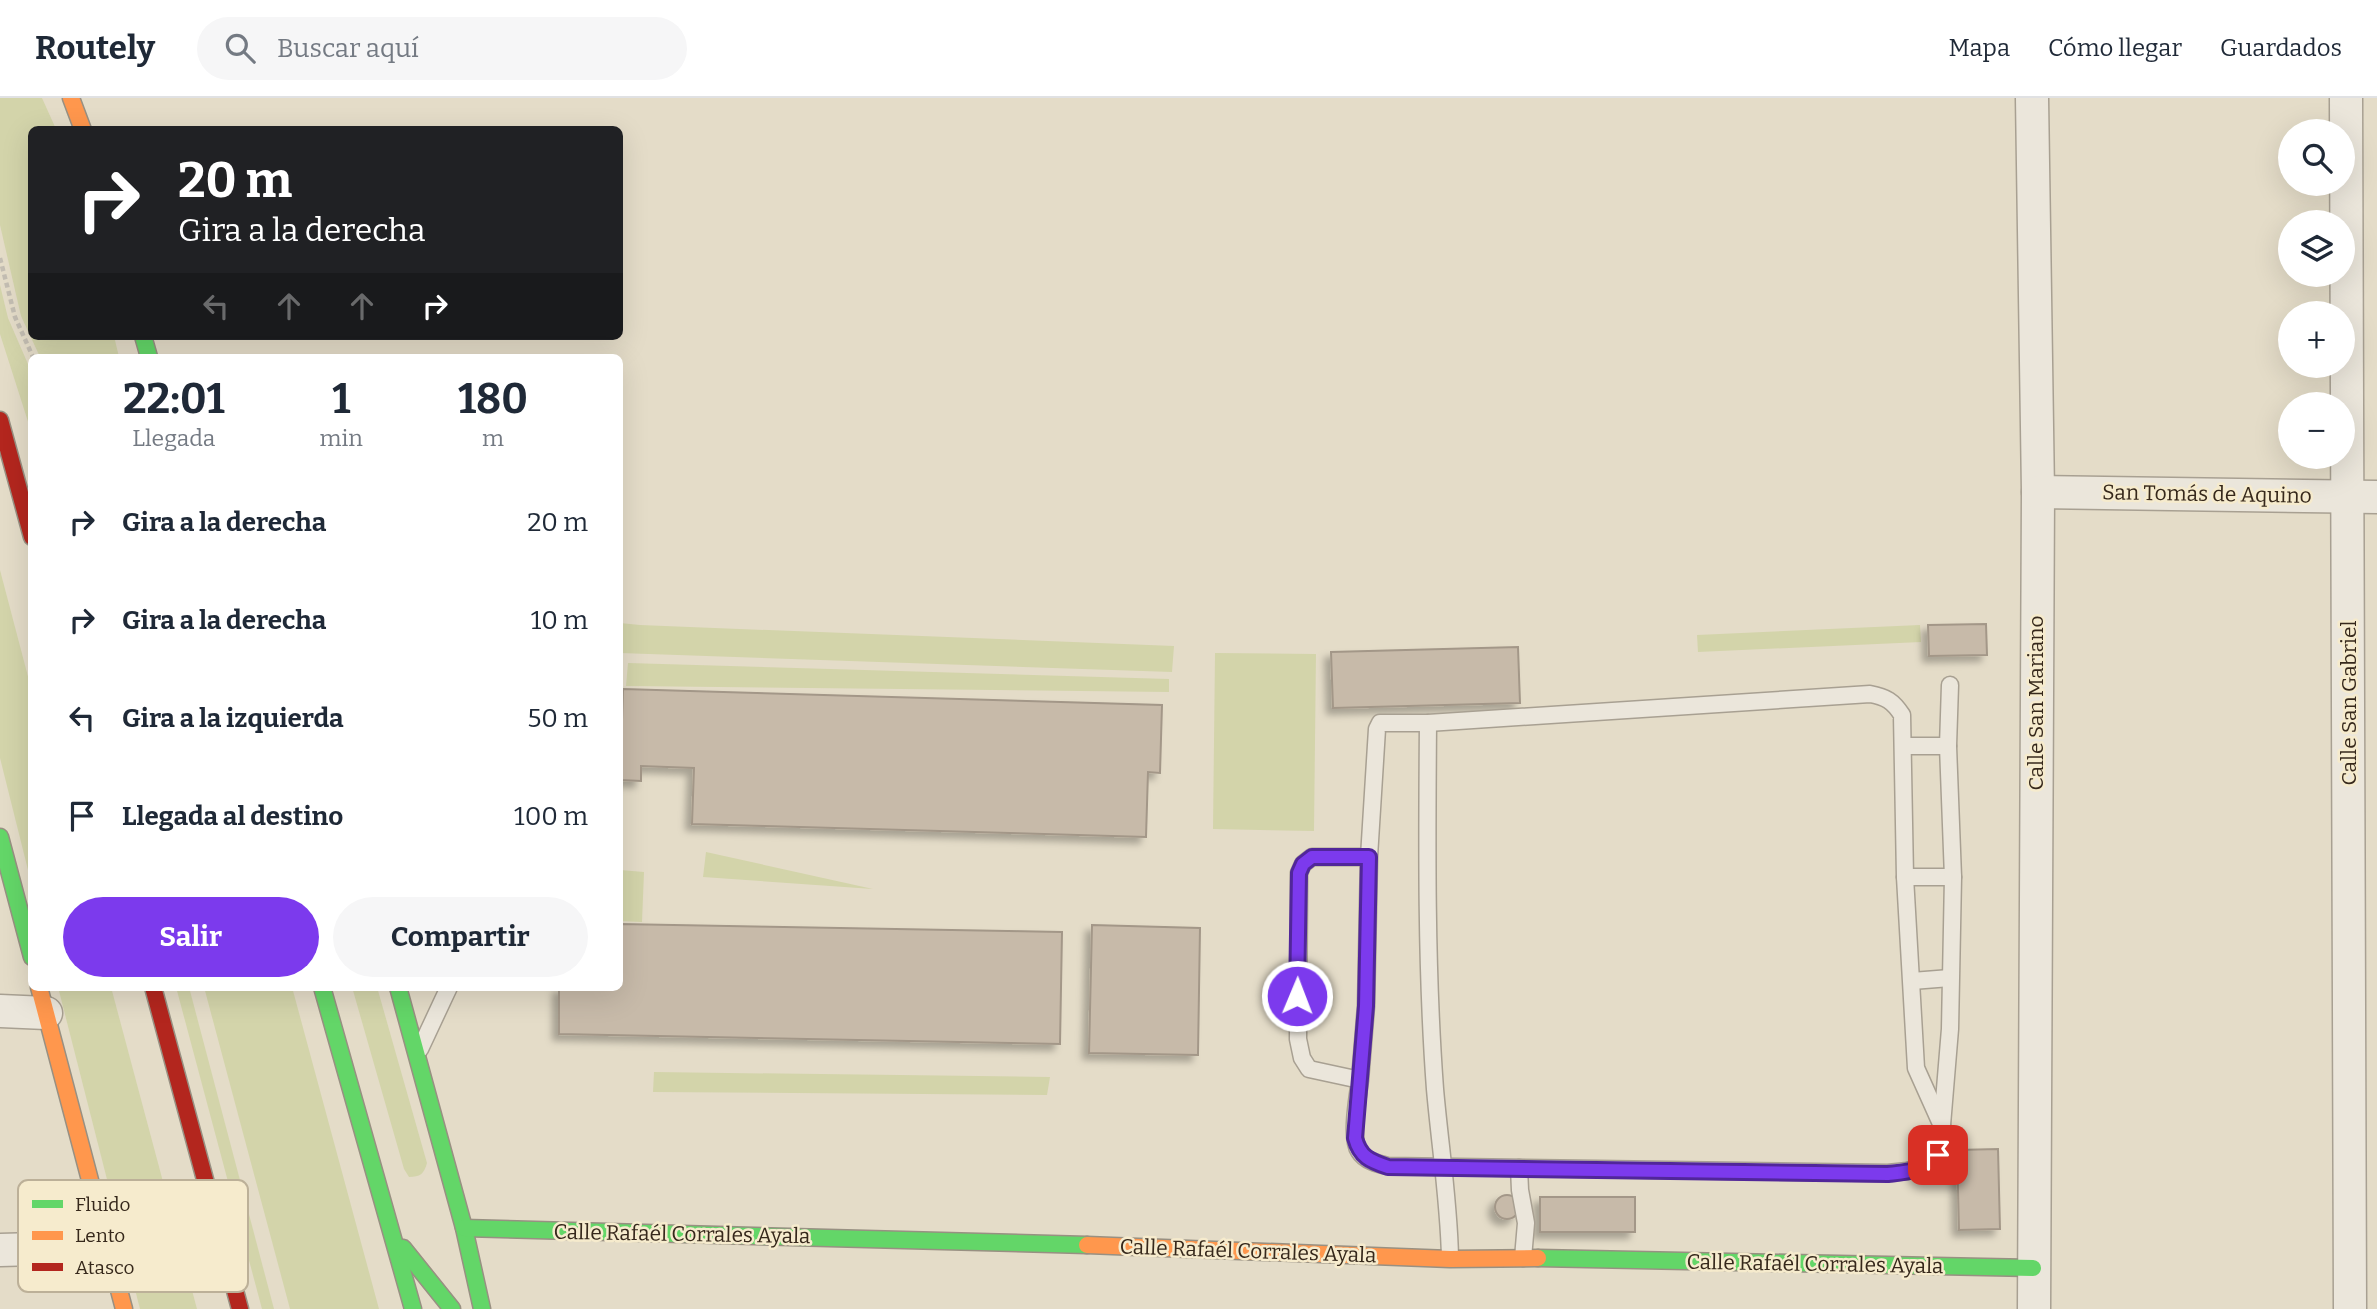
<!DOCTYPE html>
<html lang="es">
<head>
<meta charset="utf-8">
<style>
	body { margin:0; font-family:Bitter,serif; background:#f6f6f7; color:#1f2937; height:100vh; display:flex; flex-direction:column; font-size:26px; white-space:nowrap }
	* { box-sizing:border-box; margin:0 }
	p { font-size:23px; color:#747a83 }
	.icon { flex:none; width:38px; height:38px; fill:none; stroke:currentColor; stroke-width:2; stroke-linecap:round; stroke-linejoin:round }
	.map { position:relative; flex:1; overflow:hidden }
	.details { position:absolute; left:28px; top:256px; width:595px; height:637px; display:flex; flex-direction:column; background:#fff; border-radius:10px; box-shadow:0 7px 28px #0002 }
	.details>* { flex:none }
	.banner { position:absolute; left:28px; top:28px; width:595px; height:214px; border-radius:10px; box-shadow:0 7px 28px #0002; background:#202124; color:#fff; overflow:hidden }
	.fabs { position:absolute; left:2278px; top:21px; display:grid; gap:14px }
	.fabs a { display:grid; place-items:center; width:77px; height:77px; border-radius:50%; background:#fff; box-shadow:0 7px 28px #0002; font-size:35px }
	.pin { position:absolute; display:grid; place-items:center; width:60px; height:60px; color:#fff; margin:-30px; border-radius:14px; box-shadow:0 4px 10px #0006 }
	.me { position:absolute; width:77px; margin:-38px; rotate:1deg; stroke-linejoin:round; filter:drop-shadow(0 0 5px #0008) }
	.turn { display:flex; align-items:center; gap:24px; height:147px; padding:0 35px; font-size:32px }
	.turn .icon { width:91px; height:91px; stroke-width:2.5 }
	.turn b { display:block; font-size:49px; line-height:60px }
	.lanes { display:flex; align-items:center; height:66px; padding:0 35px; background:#0003; justify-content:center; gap:35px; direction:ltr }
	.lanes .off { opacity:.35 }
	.eta { display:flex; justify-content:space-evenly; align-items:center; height:119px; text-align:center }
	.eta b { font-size:42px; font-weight:700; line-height:49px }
	.primary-button { display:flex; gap:14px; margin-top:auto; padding:14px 35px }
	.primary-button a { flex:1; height:80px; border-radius:42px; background:#7c3aed; color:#fff; font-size:28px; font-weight:700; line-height:80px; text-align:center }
	.primary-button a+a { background:#f6f6f7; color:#1f2937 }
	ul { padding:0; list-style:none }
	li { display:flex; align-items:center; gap:21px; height:98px; padding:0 35px }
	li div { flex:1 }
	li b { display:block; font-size:26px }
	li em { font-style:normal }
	header { display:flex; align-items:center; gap:42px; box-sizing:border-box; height:98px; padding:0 35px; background:#fff; border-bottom:2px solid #e0e1e3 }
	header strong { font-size:33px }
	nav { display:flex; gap:38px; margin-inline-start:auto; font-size:24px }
	.search { width:490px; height:63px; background:#f6f6f7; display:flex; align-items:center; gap:18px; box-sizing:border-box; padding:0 24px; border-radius:38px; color:#747a83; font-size:26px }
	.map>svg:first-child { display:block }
	.green { fill:#d3d4aa }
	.building { fill:#c7baa9; stroke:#a39788; stroke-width:2; filter:url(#shadow) }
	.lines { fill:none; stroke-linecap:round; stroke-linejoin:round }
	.lane-casing { stroke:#a8a092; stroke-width:19 }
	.street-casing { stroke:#a8a092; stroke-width:35 }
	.fast-casing { stroke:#989082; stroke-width:19 }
	.slow-casing { stroke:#989082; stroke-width:19 }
	.jam-casing { stroke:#989082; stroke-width:19 }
	.path { stroke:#c3bdb2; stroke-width:4.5; stroke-dasharray:5 3.5; stroke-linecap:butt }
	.lane { stroke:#ebe6db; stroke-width:16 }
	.street { stroke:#ebe6db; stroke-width:32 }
	.fast { stroke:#63d668; stroke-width:16 }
	.slow { stroke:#ff974d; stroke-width:16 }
	.jam { stroke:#b3261e; stroke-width:16 }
	.route-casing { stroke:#51269a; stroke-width:18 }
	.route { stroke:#7c3aed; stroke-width:12 }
	.labels { text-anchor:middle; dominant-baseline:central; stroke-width:5; stroke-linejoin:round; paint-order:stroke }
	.street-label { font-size:21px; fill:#36281b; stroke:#f6ebcd }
	.key { fill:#f6ebcd; stroke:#bcb098; stroke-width:2 }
	.key-label { font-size:19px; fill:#36281b }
</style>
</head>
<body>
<header>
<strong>Routely</strong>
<div class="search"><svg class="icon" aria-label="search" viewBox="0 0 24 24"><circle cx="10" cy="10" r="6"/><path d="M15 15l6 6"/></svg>Buscar aquí</div>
<nav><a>Mapa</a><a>Cómo llegar</a><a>Guardados</a></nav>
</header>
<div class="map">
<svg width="2377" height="1211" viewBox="0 0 2377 1211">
	<defs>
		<filter id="shadow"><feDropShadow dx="-6" dy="6" stdDeviation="3.5" flood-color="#0004"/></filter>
	</defs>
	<rect width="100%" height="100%" fill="#e4dcc8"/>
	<!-- green -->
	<g class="green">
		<polygon points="0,0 42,0 56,31 32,32 32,238 114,238 119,259 40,259 21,218 0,127"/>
		<polygon points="0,187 8,220 31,273 31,333 0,236"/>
		<polygon points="0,472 31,590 31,784 0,660"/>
		<polygon points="620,525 640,527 1174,548 1172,574 620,555"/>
		<polygon points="1920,527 1921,544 1698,554 1697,537"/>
		<polygon points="1215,555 1316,556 1314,733 1213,731"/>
		<polygon points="628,565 1169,581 1169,594 626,588"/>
		<polygon points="706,754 873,791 703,779"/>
		<polygon points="620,772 644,774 642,824 620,823"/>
		<polygon points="58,889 111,889 197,1211 140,1211"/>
		<polygon points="176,889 189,889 274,1211 262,1211"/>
		<polygon points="204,889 292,889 379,1211 290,1211"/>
		<path d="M352 889H377L427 1065C424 1076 420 1079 409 1079L404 1071Z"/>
		<polygon points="654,974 1050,979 1047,997 653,994"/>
	</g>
	<!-- building -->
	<g class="building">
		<polygon points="1986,526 1987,557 1929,558 1928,527"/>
		<polygon points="1518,549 1520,605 1333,610 1331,554"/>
		<polygon points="623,591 1162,607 1160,675 1148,674 1146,739 692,726 694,670 641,668 641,683 620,682"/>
		<polygon points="620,826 1062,834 1060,946 559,936 559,889 620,889"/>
		<polygon points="1092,827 1200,830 1198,957 1089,955"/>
		<polygon points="1998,1051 2000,1131 1959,1132 1957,1052"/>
		<circle cx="1507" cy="1109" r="12"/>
		<rect x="1540" y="1099" width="95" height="35"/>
	</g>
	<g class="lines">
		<defs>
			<g id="lane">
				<path d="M1428 625C1427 747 1426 870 1435 991 1440 1048 1449 1104 1450 1160"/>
				<polyline points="1904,648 1948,648 1950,587"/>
				<polyline points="1905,779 1953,779"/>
				<polyline points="1912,883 1950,880"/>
				<polyline points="420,951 449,889"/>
				<path d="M1360 982C1358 998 1350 1040 1359 1053 1365 1063 1378 1066 1388 1068L1888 1075 1907 1073 1933 1065 1942 1043V1028L1916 970 1905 779 1902 617C1893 603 1886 599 1870 596L1428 625H1380L1377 631 1369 759 1366 908 1360 982 1309 971 1302 960 1298 941 1299 775 1303 766 1312 759H1369"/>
				<polyline points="1942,1027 1950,931 1953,779 1948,648"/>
				<polyline points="1519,1070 1520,1092 1526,1125 1523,1160"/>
			</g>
			<g id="street">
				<polyline points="2032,0 2038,394 2034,1211"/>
				<polyline points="2346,0 2350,1211"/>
				<polyline points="2038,394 2377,399"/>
				<polyline points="0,913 46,915"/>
				<polyline points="0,1152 106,1149"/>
			</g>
			<g id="fast">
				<polyline points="143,238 149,259"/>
				<polyline points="0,739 32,859"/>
				<polyline points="322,889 413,1211"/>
				<polyline points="398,889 464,1130 482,1211"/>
				<polyline points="464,1130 1087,1147"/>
				<polyline points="403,1150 452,1211"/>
				<polyline points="1538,1160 2033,1170"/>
			</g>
			<g id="slow">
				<polyline points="71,0 83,32"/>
				<polyline points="39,889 124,1211"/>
				<polyline points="1087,1147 1450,1161 1538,1160"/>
			</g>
			<g id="jam">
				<polyline points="0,322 32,439"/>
				<polyline points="153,889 240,1211"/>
			</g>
		</defs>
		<!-- lane casing -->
		<use href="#lane" class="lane-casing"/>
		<!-- street casing -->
		<use href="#street" class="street-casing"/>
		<!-- fast casing -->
		<use href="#fast" class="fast-casing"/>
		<!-- slow casing -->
		<use href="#slow" class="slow-casing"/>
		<!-- jam casing -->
		<use href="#jam" class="jam-casing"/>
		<!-- path -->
		<polyline class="path" points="0,160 15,219 33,259"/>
		<!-- lane -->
		<use href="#lane" class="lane"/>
		<!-- street -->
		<use href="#street" class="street"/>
		<!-- fast -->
		<use href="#fast" class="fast"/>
		<!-- slow -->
		<use href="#slow" class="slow"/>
		<!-- jam -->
		<use href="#jam" class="jam"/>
	</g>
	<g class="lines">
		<defs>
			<path id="route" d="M1297 898 1299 775 1303 766 1312 759H1369L1366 908 1355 1040C1360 1059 1370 1063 1388 1069L1888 1076C1905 1074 1928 1073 1938 1057"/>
		</defs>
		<!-- route casing -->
		<use href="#route" class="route-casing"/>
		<!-- route -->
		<use href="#route" class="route"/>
	</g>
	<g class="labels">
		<!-- street labels -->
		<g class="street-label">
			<text transform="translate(2207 396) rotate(1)">San Tomás de Aquino</text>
			<text transform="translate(2036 605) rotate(-90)">Calle San Mariano</text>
			<text transform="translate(2349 605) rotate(-90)">Calle San Gabriel</text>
			<text transform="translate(682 1136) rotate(1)">Calle Rafaél Corrales Ayala</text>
			<text transform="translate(1248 1153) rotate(2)">Calle Rafaél Corrales Ayala</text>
			<text transform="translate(1815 1166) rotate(1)">Calle Rafaél Corrales Ayala</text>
		</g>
	</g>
	<!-- legend -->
	<rect x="18" y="1082" width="230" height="112" rx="10" class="key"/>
	<rect x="32" y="1102" width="31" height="8" fill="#63d668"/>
	<rect x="32" y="1133" width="31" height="9" fill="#ff974d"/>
	<rect x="32" y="1165" width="31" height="8" fill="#b3261e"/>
	<g class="key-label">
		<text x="75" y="1113">Fluido</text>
		<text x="75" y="1144">Lento</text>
		<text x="75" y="1176">Atasco</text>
	</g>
</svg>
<div class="fabs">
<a><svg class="icon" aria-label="search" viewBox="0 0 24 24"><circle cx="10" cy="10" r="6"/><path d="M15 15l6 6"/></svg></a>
<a><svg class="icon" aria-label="layers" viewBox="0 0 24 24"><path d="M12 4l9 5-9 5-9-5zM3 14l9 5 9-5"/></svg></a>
<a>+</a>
<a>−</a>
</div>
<div class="pin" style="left:1938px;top:1057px;background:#d93025"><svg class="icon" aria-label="arrive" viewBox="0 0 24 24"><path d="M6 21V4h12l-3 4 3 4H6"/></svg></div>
<svg class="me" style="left:1297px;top:898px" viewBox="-20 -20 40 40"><circle r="17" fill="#7c3aed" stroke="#fff" stroke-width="3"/><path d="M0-11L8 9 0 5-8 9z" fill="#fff"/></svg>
<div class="banner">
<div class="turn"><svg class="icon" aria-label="right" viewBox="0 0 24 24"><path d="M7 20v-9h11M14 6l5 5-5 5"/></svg><div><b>20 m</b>Gira a la derecha</div></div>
<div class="lanes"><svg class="icon off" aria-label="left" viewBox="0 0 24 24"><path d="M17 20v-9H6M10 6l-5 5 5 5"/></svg><svg class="icon off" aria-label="ahead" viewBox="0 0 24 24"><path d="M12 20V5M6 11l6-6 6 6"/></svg><svg class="icon off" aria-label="ahead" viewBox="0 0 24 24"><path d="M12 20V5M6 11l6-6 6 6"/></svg><svg class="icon" aria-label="right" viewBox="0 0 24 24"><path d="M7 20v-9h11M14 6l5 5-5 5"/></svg></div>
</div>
<section class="details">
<div class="eta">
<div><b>22:01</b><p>Llegada</p></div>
<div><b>1</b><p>min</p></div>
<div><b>180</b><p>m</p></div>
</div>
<ul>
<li><svg class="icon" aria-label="right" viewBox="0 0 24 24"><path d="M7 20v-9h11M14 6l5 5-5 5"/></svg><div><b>Gira a la derecha</b></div><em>20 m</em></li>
<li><svg class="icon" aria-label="right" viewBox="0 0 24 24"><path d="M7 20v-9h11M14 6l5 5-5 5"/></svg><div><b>Gira a la derecha</b></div><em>10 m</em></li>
<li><svg class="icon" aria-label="left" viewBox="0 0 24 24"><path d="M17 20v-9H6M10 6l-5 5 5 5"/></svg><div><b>Gira a la izquierda</b></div><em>50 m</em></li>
<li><svg class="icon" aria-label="arrive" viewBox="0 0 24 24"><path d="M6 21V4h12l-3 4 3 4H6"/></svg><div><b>Llegada al destino</b></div><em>100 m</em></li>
</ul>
<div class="primary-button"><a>Salir</a><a>Compartir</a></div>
</section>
</div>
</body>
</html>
